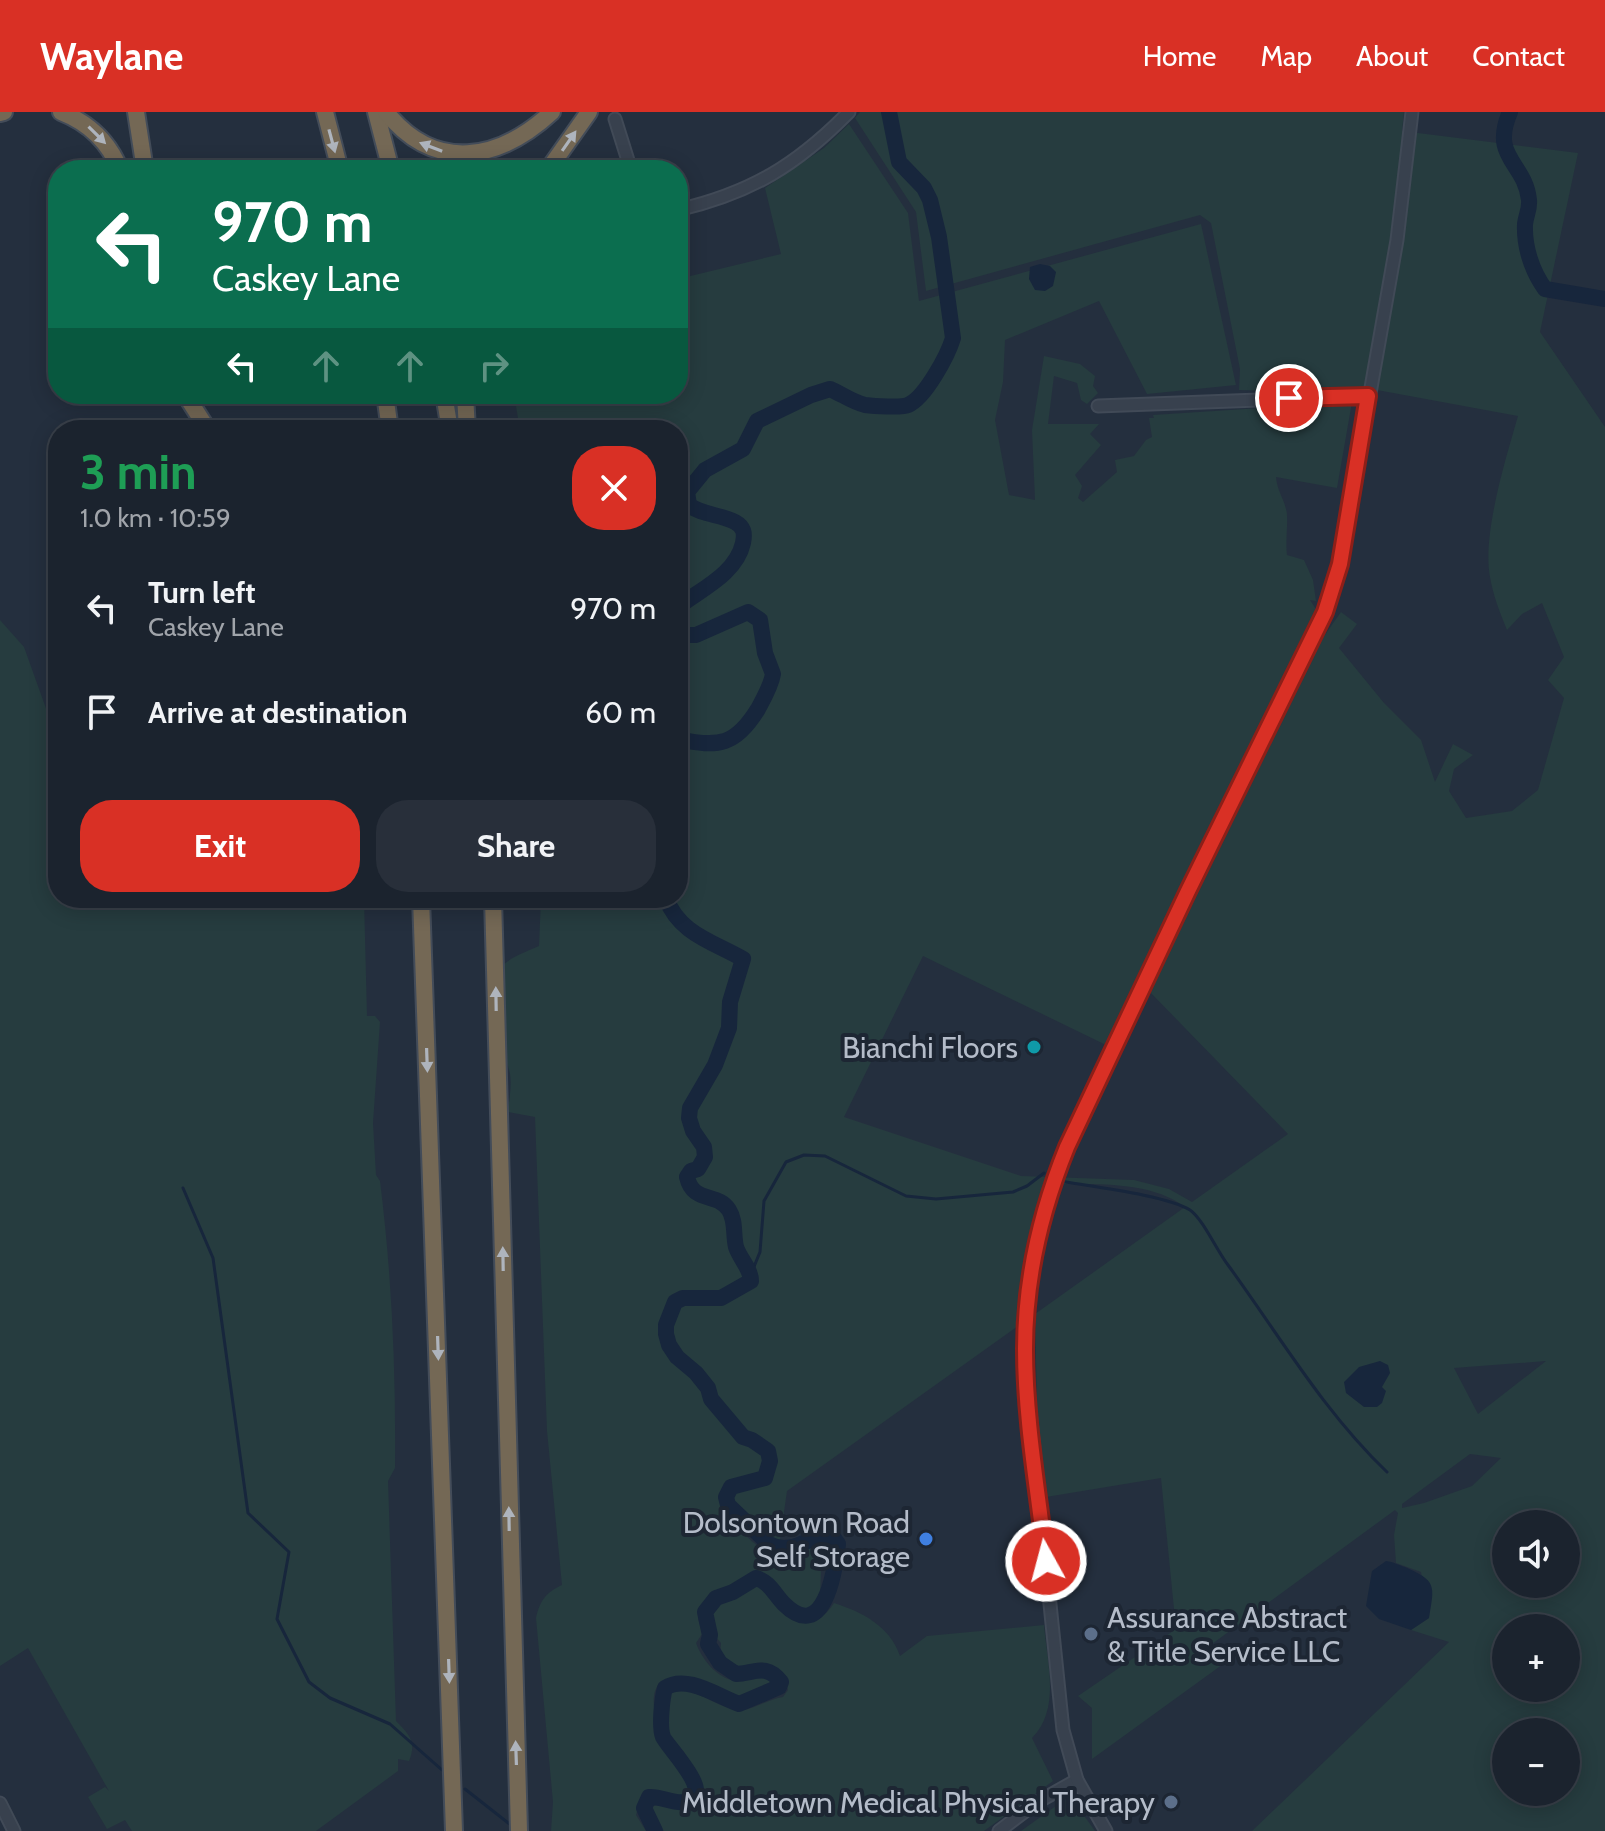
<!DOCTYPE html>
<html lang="en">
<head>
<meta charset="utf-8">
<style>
	body { margin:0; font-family:Cabin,sans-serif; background:#282f3a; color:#f1f3f6; height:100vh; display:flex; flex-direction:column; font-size:30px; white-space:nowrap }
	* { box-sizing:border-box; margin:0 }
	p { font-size:26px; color:#a0a4aa }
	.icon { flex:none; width:44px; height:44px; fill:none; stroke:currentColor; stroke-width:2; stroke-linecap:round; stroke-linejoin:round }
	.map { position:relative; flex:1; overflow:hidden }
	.side { position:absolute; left:48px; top:308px; width:640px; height:488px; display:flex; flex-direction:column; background:#1b232e; border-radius:32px; box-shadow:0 4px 20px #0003,0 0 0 2px #39404a }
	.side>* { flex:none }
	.top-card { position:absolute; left:48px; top:48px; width:640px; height:244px; border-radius:32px; box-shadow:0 4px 20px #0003,0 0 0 2px #39404a; background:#0b6e4f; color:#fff; overflow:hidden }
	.buttons { position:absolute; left:1492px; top:1398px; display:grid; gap:16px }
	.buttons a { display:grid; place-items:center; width:88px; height:88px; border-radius:50%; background:#1b232e; box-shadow:0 4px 20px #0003,0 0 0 2px #39404a; font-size:40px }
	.pin { position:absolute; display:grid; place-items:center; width:68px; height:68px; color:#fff; margin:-34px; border:4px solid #fff; border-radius:50%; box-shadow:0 2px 8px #0007 }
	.me { position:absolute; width:88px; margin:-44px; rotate:353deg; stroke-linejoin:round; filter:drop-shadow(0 0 6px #0008) }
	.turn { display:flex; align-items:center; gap:28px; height:168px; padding:0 32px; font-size:36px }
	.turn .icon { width:104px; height:104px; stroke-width:2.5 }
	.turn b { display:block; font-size:56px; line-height:68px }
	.lanes { display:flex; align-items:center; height:76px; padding:0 32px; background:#0003; justify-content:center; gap:40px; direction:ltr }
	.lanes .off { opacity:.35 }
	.round { display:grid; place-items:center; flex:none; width:84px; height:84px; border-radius:32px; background:#282f3a }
	.head { display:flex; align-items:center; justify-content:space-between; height:136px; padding:0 32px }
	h1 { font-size:48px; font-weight:800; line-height:60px; color:#1e9e55 }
	.button { display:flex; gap:16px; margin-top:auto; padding:16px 32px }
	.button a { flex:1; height:92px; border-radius:32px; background:#d93025; color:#fff; font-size:32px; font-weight:800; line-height:92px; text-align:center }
	.button a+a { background:#282f3a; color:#f1f3f6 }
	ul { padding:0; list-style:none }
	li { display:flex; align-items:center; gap:24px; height:104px; padding:0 32px }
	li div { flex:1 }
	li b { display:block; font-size:30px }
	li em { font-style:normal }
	header { display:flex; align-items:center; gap:48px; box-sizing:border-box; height:112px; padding:0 40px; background:#d93025; color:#fff }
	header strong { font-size:38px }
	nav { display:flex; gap:44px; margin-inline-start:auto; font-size:28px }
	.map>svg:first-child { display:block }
	.green { fill:#263c3f; fill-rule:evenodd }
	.water { fill:#17263c }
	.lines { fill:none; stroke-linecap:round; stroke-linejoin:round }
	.stream { stroke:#17263c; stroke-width:3 }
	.river { stroke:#17263c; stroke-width:16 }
	.minor-casing { stroke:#414a57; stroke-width:15 }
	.highway-casing { stroke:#434c59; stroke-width:20 }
	.minor { stroke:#38414e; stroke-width:11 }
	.highway { stroke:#746855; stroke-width:16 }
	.oneway { fill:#aeb4bd }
	.route-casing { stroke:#8d1f18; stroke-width:20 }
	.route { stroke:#d93025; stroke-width:14 }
	.culture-dot { fill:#0f9aa8; stroke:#1d2633; stroke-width:3 }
	.shop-dot { fill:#3f7fe0; stroke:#1d2633; stroke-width:3 }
	.service-dot { fill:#5c6f8a; stroke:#1d2633; stroke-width:3 }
	.labels { text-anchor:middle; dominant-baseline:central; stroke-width:8; stroke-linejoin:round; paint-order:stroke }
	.poi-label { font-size:30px; fill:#b4bcc9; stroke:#1d2633; text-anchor:end }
</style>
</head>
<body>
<header>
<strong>Waylane</strong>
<nav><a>Home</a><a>Map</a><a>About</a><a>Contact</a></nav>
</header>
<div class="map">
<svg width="1605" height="1719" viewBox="0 0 1605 1719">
	<rect width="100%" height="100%" fill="#242f3e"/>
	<!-- green -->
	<g class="green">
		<path d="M860 0H1404L1402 19 1578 41 1540 220 1605 315V1719H1252L1449 1530 1411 1518 1429 1506 1421 1460 1396 1451 1394 1423 1398 1401 1395 1398 1212 1532 1226 1550 1092 1647V1596L1078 1584 1176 1517 1161 1366 1046 1385 1037 1293 1035 1202 1185 1095C1147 1067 1089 1073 1044 1072L1025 1153 1018 1214 787 1379 779 1435 748 1407 737 1414C749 1428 772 1450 791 1443 804 1439 814 1430 827 1430L832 1437 829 1450 821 1457 820 1491 807 1499 793 1495 765 1461 751 1460 706 1487 698 1507 702 1522 696 1531C702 1548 719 1569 739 1569 754 1568 753 1561 771 1567L769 1571 740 1588C717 1579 649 1540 654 1595 655 1606 652 1616 657 1626 660 1631 665 1635 669 1640 679 1652 687 1669 690 1684 664 1694 650 1659 636 1703L646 1719H551L553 1690 536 1506C540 1489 545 1481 562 1473L547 1319 535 1005 508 1000C509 988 512 974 510 962 502 924 465 876 511 847 519 842 530 838 539 834L541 786H678V318H520L514 282H678V167L781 142 765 76 824 36 849 12 908 101 919 189 1201 112 1236 273 1147 282 1099 189 1005 228 1003 270 995 308 1009 383 1035 388 1032 318 1044 244 1080 252 1095 264 1093 274 1098 281 1087 292 1081 288 1077 271 1054 264 1048 312H1099L1090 322 1101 333 1075 363 1082 374 1078 386 1083 390 1117 360 1115 348 1134 344 1146 328 1152 325 1149 306H1154L1153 303 1352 290 1337 376 1276 365C1277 378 1283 385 1286 397 1289 406 1285 429 1287 443L1304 448 1313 468 1316 489 1310 488 1317 499 1193 751 1106 933 923 844 844 1005 1021 1064 1134 1068 1169 1077 1192 1090 1288 1022 1149 879 1317 534 1341 500 1357 512 1339 536 1384 591 1421 628 1435 670 1453 632 1473 643 1454 657 1449 679 1466 706 1512 699 1538 678 1564 586 1548 568 1564 545 1542 491 1522 502 1507 518C1500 501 1493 483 1490 465 1482 422 1506 346 1518 304L1377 278 1345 277 1343 281 1239 278 1240 257 1211 111 1200 103 926 179 916 100 855 6ZM1546 1249 1478 1302 1454 1256ZM1470 1342 1501 1346 1472 1374 1424 1391 1402 1396V1392ZM1506 1412H1566V1472H1506ZM1506 1516H1566V1576H1506ZM1506 1620H1566V1680H1506Z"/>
		<path d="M0 508 24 535 48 602H58V786H364L367 904H375L380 910 373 1011 376 1063 380 1069C392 1164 396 1260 395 1356L388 1369 396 1609C409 1622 417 1630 409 1649L398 1647V1659L316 1719H132L125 1708 107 1717 88 1685 105 1675 109 1679 28 1536 0 1554Z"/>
		<path d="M751 1472H760C782 1498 806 1533 834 1491 862 1500 890 1514 900 1544L927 1524 1044 1513C1047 1550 1061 1597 1032 1626L1053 1669 984 1719H664L649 1698 652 1694 660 1693 686 1699 701 1689 704 1679 684 1640 668 1627 665 1616 668 1595 666 1585 670 1579C696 1573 715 1597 741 1598 752 1598 769 1587 783 1585L788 1578C786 1564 771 1548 756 1551 749 1553 744 1557 737 1556 730 1555 725 1550 720 1546L721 1531 713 1522 709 1500C724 1485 735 1492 751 1472Z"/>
		<polygon points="1070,1684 1095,1719 1021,1719"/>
	</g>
	<!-- water -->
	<g class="water">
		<polygon points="1040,152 1050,154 1056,160 1053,174 1045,179 1035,178 1029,167 1030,155"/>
		<polygon points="1380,1249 1388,1253 1390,1261 1382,1275 1386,1279 1382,1291 1377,1295 1364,1295 1346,1281 1344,1270 1359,1255"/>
		<path d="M1386 1449C1394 1450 1398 1453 1405 1455 1436 1469 1435 1472 1429 1506L1411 1518 1379 1507 1366 1494 1372 1459Z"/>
	</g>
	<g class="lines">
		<!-- stream -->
		<g class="stream">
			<path d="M1066 1070C1095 1075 1168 1084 1190 1098 1203 1107 1217 1139 1228 1153 1279 1223 1324 1300 1387 1360"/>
			<polyline points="183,1076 213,1146 248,1401 289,1440 277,1507 309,1570 330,1586 390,1612 442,1658"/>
			<polyline points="751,1162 760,1140 764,1089 786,1050 804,1043 825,1044 906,1084 936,1087 1013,1080 1027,1074 1044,1061"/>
			<polyline points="465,1677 512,1714"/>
		</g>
		<!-- river -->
		<g class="river">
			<path d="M1510 0C1490 46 1525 50 1529 88 1530 97 1526 103 1525 112 1524 135 1532 159 1545 177L1605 187"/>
			<path d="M678 495C701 477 736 462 743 431 745 421 744 415 735 410 720 402 701 403 689 393L687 380 705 358 743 337 757 309 811 283 830 277C842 282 852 290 865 293 873 294 902 296 908 293 925 286 948 243 953 226L939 125 930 88 924 76 899 50 889 0"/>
			<path d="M678 523H696L748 500 760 508 765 541 773 562C771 574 764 586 758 597 736 633 719 636 678 627"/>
			<polyline points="678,713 678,735"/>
			<path d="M655 1719 644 1696 649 1685C661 1684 673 1692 685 1690 718 1685 668 1636 663 1625 659 1615 662 1587 665 1576 687 1562 717 1584 739 1592L779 1575 781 1570C766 1551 755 1561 736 1562L720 1551 708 1532 710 1523 705 1500 716 1486 733 1480 756 1466C770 1470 774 1482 784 1492 824 1532 835 1459 838 1432 823 1405 799 1449 769 1432L728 1393 726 1385 731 1375 765 1366 770 1349 768 1339 752 1328 743 1325 711 1287 708 1276 696 1261 677 1245 669 1233 666 1222V1213L675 1190 683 1186H721L751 1169C751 1157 740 1147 736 1135 733 1123 736 1109 729 1098 718 1080 693 1092 687 1065L691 1059 698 1057 705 1045 704 1035 693 1019 689 1006 690 996 715 953 729 916 730 890 743 847C714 830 679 822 666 786"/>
		</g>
		<defs>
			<g id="minor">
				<polyline points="615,7 631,58"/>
				<path d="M678 98C751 81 797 53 849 0"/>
				<polyline points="1098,294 1368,284"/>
				<polyline points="0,1691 14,1719"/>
				<polyline points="999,1719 1036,1691 1077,1668"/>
				<path d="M1106 1719 1077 1668 1063 1618 1025 1250C1024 1177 1039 1103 1067 1035L1331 486 1340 452 1397 128 1412 0"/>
			</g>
			<g id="highway">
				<path d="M61 0C89 11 109 30 120 58"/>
				<polyline points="136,0 145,58"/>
				<polyline points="325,0 340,58"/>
				<polyline points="376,0 391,58"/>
				<path d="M386 0C435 61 499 49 552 0"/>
				<polyline points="0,1 4,0"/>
				<polyline points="548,58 589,0"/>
				<polyline points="185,282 208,318"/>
				<polyline points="385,282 390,318"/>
				<polyline points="444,282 450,318"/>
				<polyline points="465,282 467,318"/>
				<polyline points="421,786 454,1719"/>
				<polyline points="493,786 519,1719"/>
			</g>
		</defs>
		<!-- minor casing -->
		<use href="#minor" class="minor-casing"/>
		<!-- highway casing -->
		<use href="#highway" class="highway-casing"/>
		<!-- minor -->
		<use href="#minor" class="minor"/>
		<!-- highway -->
		<use href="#highway" class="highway"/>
	</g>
	<!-- one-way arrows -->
	<defs><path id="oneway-solid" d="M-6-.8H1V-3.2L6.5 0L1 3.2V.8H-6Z" transform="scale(2)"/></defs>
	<g class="oneway">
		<use href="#oneway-solid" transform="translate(97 23) rotate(45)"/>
		<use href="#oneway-solid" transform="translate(332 29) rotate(75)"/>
		<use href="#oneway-solid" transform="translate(569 29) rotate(-55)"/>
		<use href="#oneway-solid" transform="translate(431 35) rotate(-159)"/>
		<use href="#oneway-solid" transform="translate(496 887) rotate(-91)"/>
		<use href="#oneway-solid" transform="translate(427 948) rotate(88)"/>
		<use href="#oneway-solid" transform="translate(503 1147) rotate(-91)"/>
		<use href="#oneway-solid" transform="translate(438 1236) rotate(88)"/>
		<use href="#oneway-solid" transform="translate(509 1407) rotate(-91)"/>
		<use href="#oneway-solid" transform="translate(449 1559) rotate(88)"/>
		<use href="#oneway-solid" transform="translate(516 1641) rotate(-92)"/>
	</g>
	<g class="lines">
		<defs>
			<path id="route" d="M1046 1449C1038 1379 1025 1307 1025 1237 1025 1168 1041 1099 1067 1035L1188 779 1325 500 1340 452 1368 284 1289 286"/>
		</defs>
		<!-- route casing -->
		<use href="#route" class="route-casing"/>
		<!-- route -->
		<use href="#route" class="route"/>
	</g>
	<!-- markers -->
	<circle class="culture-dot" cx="1034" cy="935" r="8"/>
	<circle class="shop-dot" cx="926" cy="1427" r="8"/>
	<g class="service-dot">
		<circle cx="1091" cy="1522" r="8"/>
		<circle cx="1171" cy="1690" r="8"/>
	</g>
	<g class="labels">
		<!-- poi labels -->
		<g class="poi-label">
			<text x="1018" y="935">Bianchi Floors</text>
			<text x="910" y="1410">Dolsontown Road<tspan x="910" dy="34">Self Storage</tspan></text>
			<text x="1107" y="1505" text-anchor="start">Assurance Abstract<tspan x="1107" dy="34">&amp; Title Service LLC</tspan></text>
			<text x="1155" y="1690">Middletown Medical Physical Therapy</text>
		</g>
	</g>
</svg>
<div class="buttons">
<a><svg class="icon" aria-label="sound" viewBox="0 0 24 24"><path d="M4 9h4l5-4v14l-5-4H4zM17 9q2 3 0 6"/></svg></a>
<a>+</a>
<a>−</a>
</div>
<div class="pin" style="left:1289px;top:286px;background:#d93025"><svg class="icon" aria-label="arrive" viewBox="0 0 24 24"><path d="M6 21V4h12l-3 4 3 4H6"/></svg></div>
<svg class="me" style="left:1046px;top:1449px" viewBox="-20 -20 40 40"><circle r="17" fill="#d93025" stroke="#fff" stroke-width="3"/><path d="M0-11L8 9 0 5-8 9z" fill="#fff"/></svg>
<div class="top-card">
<div class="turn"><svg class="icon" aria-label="left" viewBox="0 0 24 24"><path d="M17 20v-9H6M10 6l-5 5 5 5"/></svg><div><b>970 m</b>Caskey Lane</div></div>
<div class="lanes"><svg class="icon" aria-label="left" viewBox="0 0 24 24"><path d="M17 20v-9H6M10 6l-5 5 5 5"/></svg><svg class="icon off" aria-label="ahead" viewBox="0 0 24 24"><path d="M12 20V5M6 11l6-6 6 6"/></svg><svg class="icon off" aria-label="ahead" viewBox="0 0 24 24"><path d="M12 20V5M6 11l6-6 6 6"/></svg><svg class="icon off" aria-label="right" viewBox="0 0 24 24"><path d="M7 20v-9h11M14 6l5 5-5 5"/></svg></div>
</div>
<section class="side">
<div class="head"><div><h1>3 min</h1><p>1.0 km · 10:59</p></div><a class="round" style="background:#d93025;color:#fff"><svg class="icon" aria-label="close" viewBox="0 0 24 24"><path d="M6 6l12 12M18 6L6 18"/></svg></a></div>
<ul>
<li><svg class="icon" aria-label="left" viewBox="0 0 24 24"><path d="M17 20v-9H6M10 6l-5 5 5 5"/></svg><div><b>Turn left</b><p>Caskey Lane</p></div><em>970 m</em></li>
<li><svg class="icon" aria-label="arrive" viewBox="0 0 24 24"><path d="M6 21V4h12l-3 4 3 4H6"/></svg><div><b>Arrive at destination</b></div><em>60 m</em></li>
</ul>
<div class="button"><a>Exit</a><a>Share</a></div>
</section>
</div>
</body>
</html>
